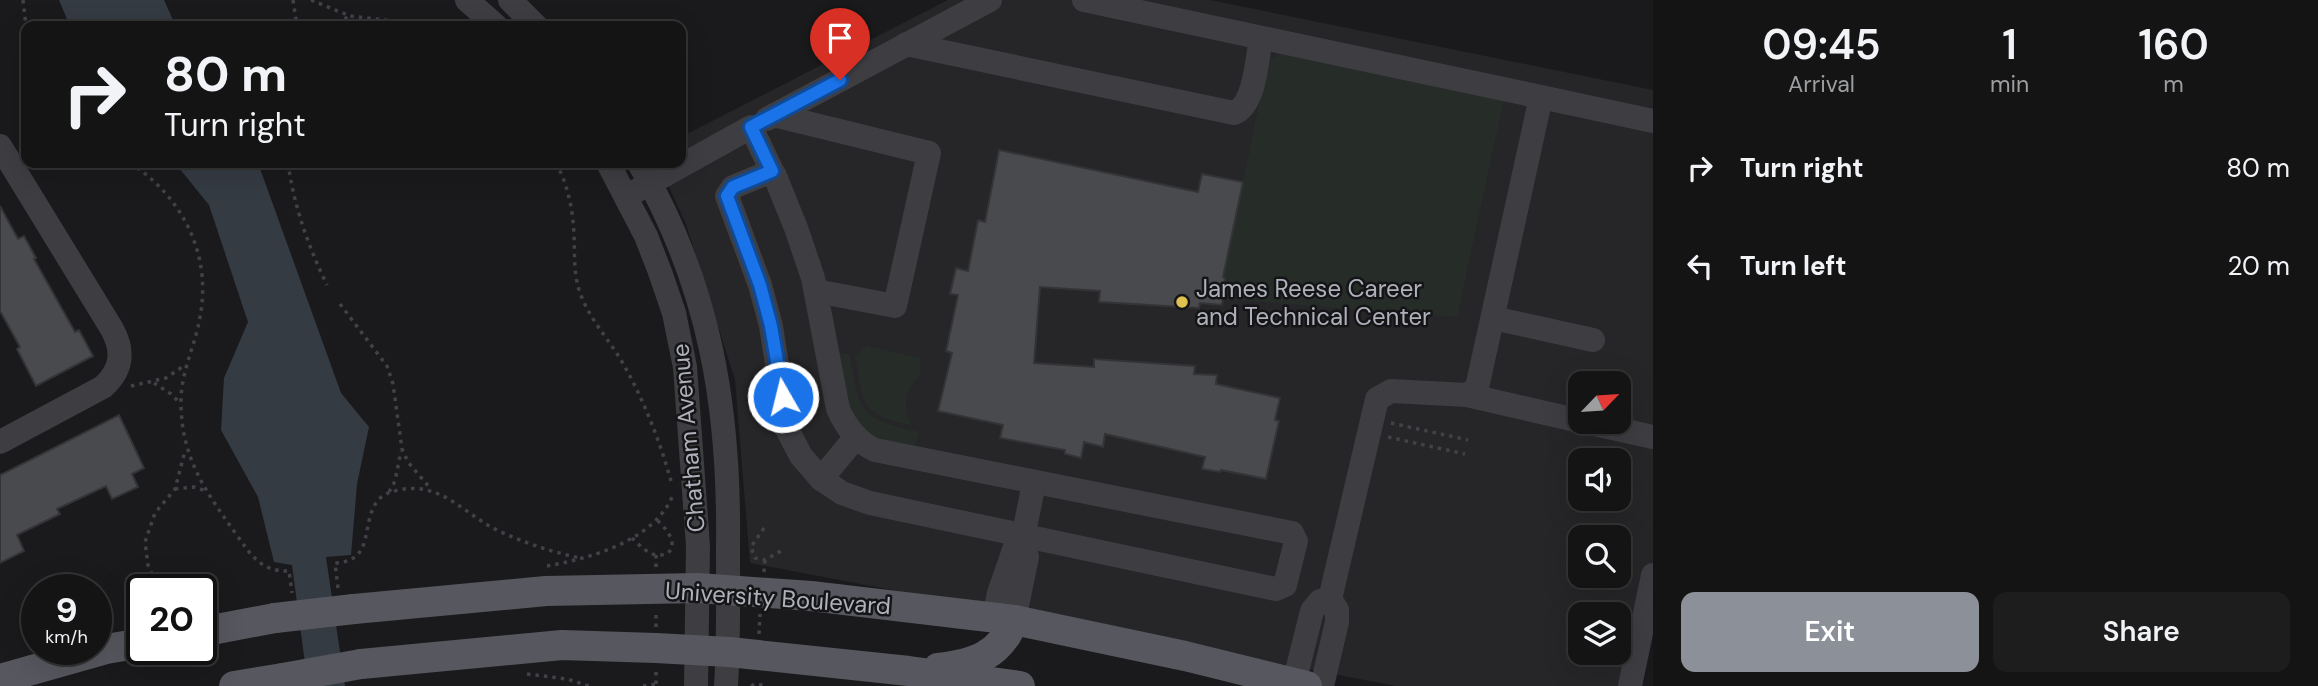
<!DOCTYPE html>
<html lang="en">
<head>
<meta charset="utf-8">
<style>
	body { margin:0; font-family:"DM Sans",sans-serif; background:#1d1d1e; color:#f1f3f6; height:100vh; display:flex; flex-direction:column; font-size:26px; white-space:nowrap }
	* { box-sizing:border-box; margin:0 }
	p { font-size:23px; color:#9d9ea0 }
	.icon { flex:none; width:38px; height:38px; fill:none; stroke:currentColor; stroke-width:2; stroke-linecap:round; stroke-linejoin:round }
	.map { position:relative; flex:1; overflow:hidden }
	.drawer { display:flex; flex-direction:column; background:#141415; width:665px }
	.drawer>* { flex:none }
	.banner { position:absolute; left:21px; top:21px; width:665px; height:147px; border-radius:14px; box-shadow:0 7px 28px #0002,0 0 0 2px #333334; background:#141415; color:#f1f3f6; overflow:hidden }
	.needle { width:46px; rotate:65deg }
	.controls { position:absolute; left:1568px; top:371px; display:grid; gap:14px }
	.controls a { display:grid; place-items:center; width:63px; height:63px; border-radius:14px; background:#141415; box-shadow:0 7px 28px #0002,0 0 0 2px #333334; font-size:35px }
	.speed { position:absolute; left:21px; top:574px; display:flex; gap:14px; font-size:35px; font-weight:700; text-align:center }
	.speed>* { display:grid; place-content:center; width:91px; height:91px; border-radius:50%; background:#141415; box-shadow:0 7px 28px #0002,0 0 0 2px #333334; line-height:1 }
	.speed small { font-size:18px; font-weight:400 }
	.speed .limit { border:4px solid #111; border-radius:10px; background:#fff; color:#111 }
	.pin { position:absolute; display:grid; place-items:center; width:60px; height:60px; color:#fff; margin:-72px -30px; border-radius:50% 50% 50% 0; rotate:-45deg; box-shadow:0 0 7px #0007 }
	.pin .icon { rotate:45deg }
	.me { position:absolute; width:77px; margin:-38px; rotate:352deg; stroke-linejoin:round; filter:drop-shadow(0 0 5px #0008) }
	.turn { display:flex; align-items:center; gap:24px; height:147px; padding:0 28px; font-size:32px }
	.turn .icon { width:91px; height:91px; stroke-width:2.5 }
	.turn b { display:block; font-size:49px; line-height:60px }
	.eta { display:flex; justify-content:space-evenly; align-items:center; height:119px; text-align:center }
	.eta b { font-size:42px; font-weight:600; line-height:49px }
	.button { display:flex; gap:14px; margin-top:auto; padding:14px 28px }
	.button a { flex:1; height:80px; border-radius:14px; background:#8c9099; color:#fff; font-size:28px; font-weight:600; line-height:80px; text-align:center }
	.button a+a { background:#1d1d1e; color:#f1f3f6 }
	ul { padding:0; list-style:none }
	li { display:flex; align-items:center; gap:21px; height:98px; padding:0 28px }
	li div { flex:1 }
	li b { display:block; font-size:26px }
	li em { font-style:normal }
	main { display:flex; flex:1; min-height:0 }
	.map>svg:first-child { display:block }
	.built { fill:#262628; fill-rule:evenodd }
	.green { fill:#262d28 }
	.water { fill:#353b43 }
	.building { fill:#494a4e; stroke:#343437; stroke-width:2 }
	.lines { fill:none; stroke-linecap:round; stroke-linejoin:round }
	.path { stroke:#414247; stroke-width:3.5; stroke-dasharray:3.5 5; stroke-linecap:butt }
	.minor { stroke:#3d3d42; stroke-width:24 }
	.major { stroke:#57585f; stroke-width:30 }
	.major-bridge { stroke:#57585f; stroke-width:30 }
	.route-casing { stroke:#114b97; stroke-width:18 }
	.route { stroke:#1a73e8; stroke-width:12 }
	.poi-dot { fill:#dec14f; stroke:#151517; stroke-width:2.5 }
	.labels { text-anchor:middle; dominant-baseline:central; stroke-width:5; stroke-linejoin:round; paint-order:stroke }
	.poi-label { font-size:24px; fill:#aeb0ba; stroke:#151517; text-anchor:start }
	.street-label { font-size:24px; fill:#aeb0ba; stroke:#151517 }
</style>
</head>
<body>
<main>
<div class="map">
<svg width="1653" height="686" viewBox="0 0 1653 686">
	<rect width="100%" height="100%" fill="#1a1a1c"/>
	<!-- built -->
	<path class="built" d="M948 0H1210L1653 90V579L1630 686H1396L750 563 735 380 686 224 658 163H681V137ZM1580 383H1619V422H1580ZM1580 460H1619V499H1580ZM1580 537H1619V576H1580ZM1580 614H1619V653H1580Z"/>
	<!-- green -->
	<g class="green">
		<polygon points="1280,54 1504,99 1457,317 1222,299 1223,278 1266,70 1271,60"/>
		<path d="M867 346 920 358V375C904 393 902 402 911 425 858 414 864 403 855 356Z"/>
		<path d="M844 353 850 355C859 413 860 419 919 432L915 446C903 443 888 442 877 438 846 426 845 383 840 355Z"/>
	</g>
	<!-- water -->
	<g class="water">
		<polygon points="59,0 164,0 173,20 180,26 70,26"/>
		<polygon points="175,163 258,163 341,393 369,427 357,484 351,555 326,557 345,686 308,686 292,565 274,562 258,497 221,430 224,378 248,322 209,205"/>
	</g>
	<!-- building -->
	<g class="building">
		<polygon points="999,150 1198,192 1202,174 1243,182 1223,277 1225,278 1222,305 1200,303 1199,308 1099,302 1100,291 1040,287 1034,363 1094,367 1094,359 1195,366 1194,374 1217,375 1216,384 1280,398 1275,420 1279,421 1266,479 1221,470 1220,472 1202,469 1205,457 1105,434 1103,447 1084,442 1081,458 1065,454 1065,450 1000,438 1003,425 938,411 952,353 946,351 958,295 950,294 956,268 968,271 978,220 985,222"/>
		<polygon points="0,206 18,239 24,236 36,258 34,259 75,332 79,330 93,356 36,386 17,349 20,347 0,311"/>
		<polygon points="119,415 144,468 132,474 138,487 112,499 106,486 57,509 60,514 17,535 24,551 0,563 0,475"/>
	</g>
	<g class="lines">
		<!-- path -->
		<g class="path">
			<polyline points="23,0 26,26"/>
			<polyline points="293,0 297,26"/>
			<polyline points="311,0 350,16 385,20 413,26"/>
			<polyline points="329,26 348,17"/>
			<path d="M130 163C183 197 212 255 200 317 195 347 180 373 181 405 182 459 206 492 236 534 251 555 261 572 289 571L292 593"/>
			<path d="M288 163C294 206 308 246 327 285"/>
			<path d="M556 163C568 185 573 210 574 235 575 258 573 277 582 298 593 324 612 343 625 367 645 403 660 442 671 481"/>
			<polyline points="340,304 387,366 393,384 402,449 408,462 430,488"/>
			<polyline points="154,383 171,394 180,403"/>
			<polyline points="131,386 166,378 185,365"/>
			<polyline points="1391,423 1468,440"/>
			<polyline points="1388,437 1465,454"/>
			<polyline points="175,489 194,487 206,491"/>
			<polyline points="389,492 395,481 401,451"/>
			<polyline points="764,528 751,547 755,558 765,560 781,551"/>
			<path d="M632 538C637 543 643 549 650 553 658 557 672 556 672 544 672 535 663 526 657 520"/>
			<path d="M547 566C591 558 654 541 673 495"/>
			<polyline points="656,567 656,555"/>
			<polyline points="764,572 765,560"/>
			<path d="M338 588 335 563C377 561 359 522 379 499 384 494 390 492 398 490 442 481 463 514 499 531 525 543 552 552 580 558"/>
			<polyline points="159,590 148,565 145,542 155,513 175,489 185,451"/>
			<polyline points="656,627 656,610"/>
			<polyline points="759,634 760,614"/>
			<polyline points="527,674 567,679 589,686"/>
			<polyline points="656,684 656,669"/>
			<polyline points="643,686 656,684 658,686"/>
			<polyline points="751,686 755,684 766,686"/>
		</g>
		<!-- minor -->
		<g class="minor">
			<polyline points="467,0 496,26"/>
			<polyline points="510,0 536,26"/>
			<polyline points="1084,0 1541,97 1478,383 1475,390 1467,395 1391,391 1377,399 1330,599"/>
			<path d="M906 44 1234 113C1255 105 1257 59 1261 38"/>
			<polyline points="1541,97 1653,121"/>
			<polyline points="774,115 929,153 895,306 816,291"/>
			<polyline points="767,119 990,0"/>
			<path d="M0 146 112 329C124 351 122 370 103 387L0 442"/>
			<polyline points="608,163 646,236 660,272 674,313 685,367 698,546 696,686"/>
			<path d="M639 163C710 286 730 407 728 547 728 594 729 640 726 686"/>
			<path d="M627 196 751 127 772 171 775 176 796 228 813 278 838 409C846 427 857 442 875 450L1292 533 1296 541 1285 585 1276 589 870 503 842 493 821 479 801 456 787 429 771 326 760 285 727 196 733 187 772 171"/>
			<polyline points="1493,318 1593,340"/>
			<polyline points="1467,395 1580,421"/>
			<polyline points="1585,422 1653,437"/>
			<polyline points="821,479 856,437"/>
			<polyline points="994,618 999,593 1015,547 1020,541"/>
			<polyline points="1014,620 1027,557 1023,538 1034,483"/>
			<polyline points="1294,683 1312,611 1320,601 1330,599 1337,610 1337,622 1322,686"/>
			<polyline points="1630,686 1653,575"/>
		</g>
		<!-- major -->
		<g class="major">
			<polyline points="354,609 546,591 698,588 811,596 1014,620 1185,656 1307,686"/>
			<polyline points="201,632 275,618"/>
			<polyline points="361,664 562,645 656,648 729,652 909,671 1020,686"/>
			<path d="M938 668C974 664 1000 656 1014 620"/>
			<polyline points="0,679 106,649 142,643"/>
			<polyline points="234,686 283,678"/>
		</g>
		<!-- major-bridge -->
		<g class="major-bridge">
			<polyline points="275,618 354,609"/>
			<polyline points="283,678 361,664"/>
		</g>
	</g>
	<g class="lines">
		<defs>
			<polyline id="route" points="783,397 771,326 760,285 727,196 733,187 772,171 751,127 840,80"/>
		</defs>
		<!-- route casing -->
		<use href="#route" class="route-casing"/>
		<!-- route -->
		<use href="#route" class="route"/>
	</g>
	<!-- markers -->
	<circle class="poi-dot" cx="1182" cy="302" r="7"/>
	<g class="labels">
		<!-- poi labels -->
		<g class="poi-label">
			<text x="1196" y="288">James Reese Career<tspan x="1196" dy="28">and Technical Center</tspan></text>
		</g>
		<!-- street labels -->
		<g class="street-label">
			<text transform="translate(688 438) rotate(-95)">Chatham Avenue</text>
			<text transform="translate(778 598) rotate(4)">University Boulevard</text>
		</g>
	</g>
</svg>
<div class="controls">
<a><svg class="needle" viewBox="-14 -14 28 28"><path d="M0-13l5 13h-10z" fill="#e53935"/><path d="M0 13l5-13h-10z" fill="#9d9ea0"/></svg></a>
<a><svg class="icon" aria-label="sound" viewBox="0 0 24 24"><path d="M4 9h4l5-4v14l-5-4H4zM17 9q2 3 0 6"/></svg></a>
<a><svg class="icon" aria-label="search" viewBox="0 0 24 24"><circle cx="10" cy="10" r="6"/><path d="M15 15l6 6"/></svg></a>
<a><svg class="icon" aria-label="layers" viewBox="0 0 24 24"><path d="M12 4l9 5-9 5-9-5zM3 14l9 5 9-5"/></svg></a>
</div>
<div class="speed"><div>9<small>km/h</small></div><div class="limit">20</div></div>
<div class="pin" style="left:840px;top:80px;background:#d93025"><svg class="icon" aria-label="arrive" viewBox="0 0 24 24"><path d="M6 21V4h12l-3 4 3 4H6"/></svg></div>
<svg class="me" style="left:783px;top:397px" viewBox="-20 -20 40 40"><circle r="17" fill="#1a73e8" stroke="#fff" stroke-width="3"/><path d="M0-11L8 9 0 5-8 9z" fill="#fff"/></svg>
<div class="banner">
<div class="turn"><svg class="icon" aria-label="right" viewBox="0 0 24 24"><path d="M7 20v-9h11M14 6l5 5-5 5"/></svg><div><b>80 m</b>Turn right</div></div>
</div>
</div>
<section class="drawer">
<div class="eta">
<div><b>09:45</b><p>Arrival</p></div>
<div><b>1</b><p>min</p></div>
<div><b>160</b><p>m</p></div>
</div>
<ul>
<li><svg class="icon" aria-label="right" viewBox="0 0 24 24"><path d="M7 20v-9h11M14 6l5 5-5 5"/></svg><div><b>Turn right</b></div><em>80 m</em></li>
<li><svg class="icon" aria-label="left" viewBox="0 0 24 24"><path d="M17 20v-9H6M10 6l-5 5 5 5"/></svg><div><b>Turn left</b></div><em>20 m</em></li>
</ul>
<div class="button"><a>Exit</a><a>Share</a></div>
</section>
</main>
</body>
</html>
